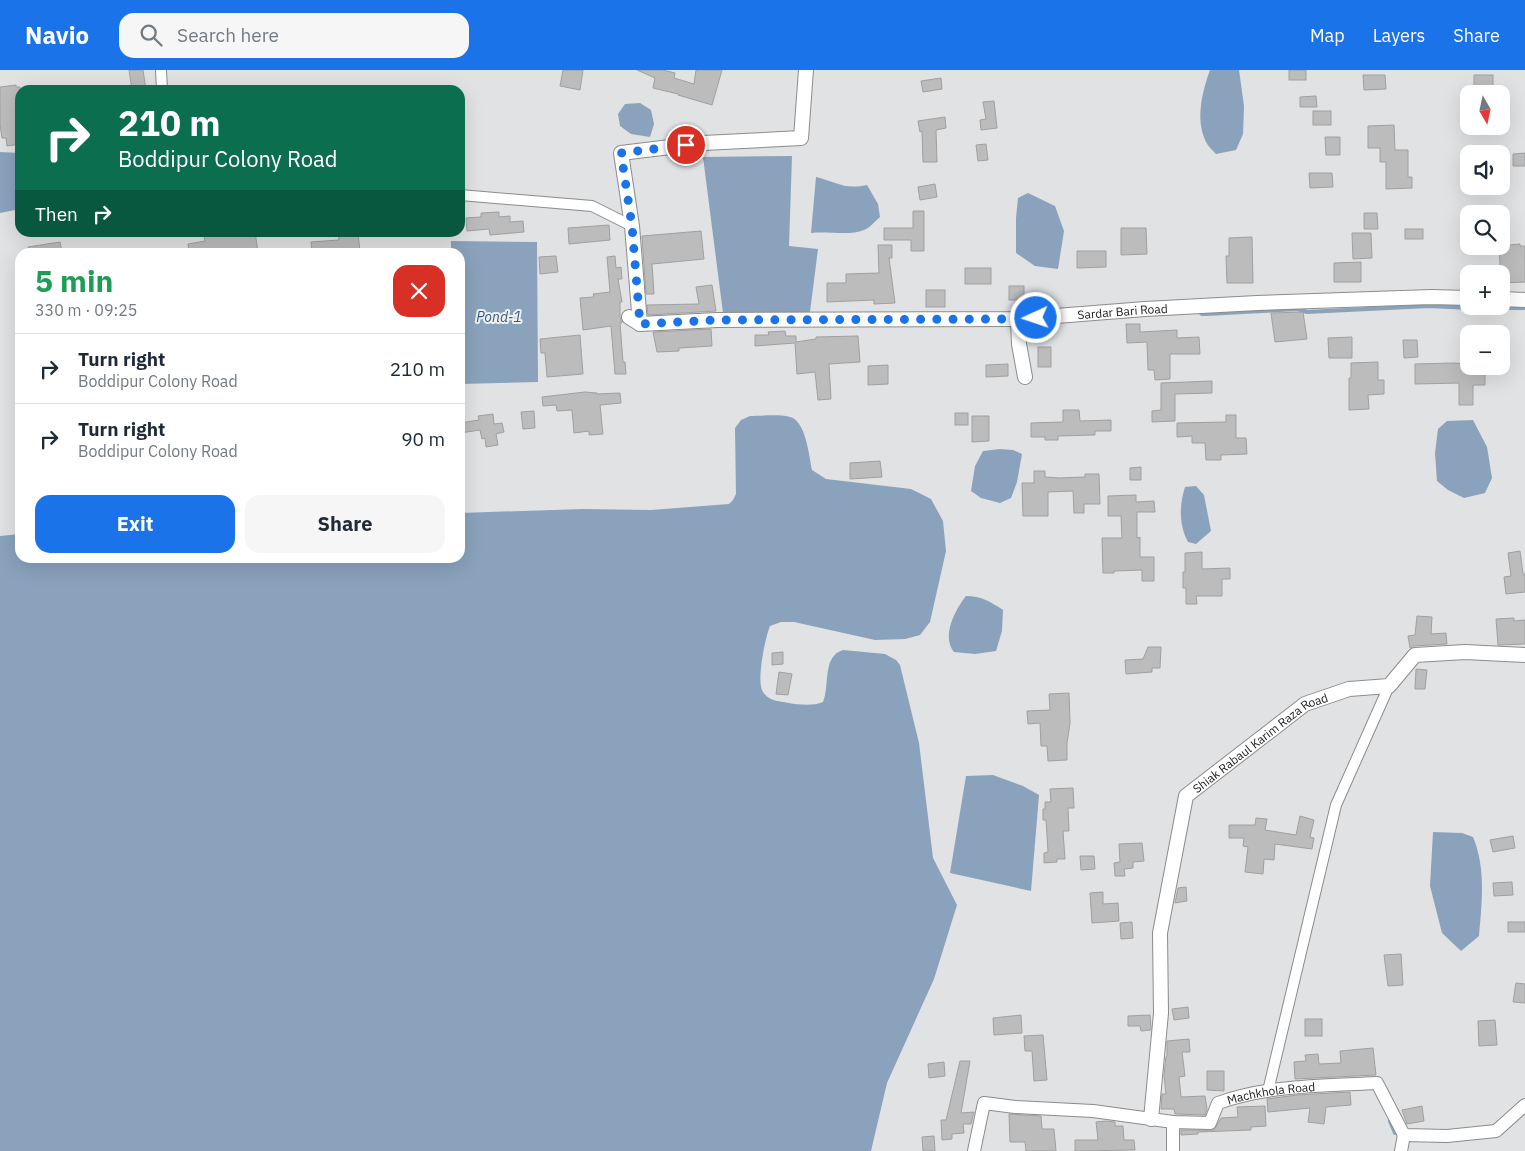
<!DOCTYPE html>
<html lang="en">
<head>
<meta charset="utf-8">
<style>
	body { margin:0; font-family:"IBM Plex Sans",sans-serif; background:#f6f6f7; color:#1f2937; height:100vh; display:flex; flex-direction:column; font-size:19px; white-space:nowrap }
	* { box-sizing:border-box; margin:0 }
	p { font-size:16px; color:#747a83 }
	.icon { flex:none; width:28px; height:28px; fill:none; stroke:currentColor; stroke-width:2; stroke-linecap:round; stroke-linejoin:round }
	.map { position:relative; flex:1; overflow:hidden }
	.drawer { position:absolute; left:15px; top:178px; width:450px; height:315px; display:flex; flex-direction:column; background:#fff; border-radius:15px; box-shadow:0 5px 20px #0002 }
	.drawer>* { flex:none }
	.banner { position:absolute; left:15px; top:15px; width:450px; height:152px; border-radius:15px; box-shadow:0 5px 20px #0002; background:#0b6e4f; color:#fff; overflow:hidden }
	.needle { width:32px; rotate:171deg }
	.buttons { position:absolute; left:1460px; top:15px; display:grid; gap:10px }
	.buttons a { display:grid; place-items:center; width:50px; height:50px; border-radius:10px; background:#fff; box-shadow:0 5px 20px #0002; font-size:25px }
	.pin { position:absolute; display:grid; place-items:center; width:42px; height:42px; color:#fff; margin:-21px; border:2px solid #fff; border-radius:50%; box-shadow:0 1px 5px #0007 }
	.me { position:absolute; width:55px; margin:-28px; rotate:267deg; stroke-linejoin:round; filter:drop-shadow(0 0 4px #0008) }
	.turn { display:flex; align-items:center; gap:18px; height:105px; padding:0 20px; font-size:22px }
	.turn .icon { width:65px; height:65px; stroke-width:2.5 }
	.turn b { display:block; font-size:35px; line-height:42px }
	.then { display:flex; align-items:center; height:48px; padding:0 20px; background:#0003; gap:10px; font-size:19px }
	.round { display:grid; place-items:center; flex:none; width:52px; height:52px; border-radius:15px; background:#f6f6f7 }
	.summary { display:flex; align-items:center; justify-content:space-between; height:85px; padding:0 20px }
	h1 { font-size:30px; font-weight:800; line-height:38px; color:#1e9e55 }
	.cta { display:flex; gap:10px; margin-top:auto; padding:10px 20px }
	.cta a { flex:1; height:58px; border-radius:15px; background:#1a73e8; color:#fff; font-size:20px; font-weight:800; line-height:58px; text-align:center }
	.cta a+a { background:#f6f6f7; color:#1f2937 }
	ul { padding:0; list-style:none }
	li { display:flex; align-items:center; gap:15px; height:70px; padding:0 20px; border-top:1px solid #e0e1e3 }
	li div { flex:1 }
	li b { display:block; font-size:19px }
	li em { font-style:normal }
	header { display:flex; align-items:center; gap:30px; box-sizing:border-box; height:70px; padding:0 25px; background:#1a73e8; color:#fff }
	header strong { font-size:24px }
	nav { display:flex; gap:28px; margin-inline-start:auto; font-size:18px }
	.search { width:350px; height:45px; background:#f6f6f7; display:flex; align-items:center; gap:12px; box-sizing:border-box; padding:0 18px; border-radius:15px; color:#747a83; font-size:19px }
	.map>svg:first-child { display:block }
	.water { fill:#8aa2bc }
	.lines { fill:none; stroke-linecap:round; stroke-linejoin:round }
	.stream { stroke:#8aa2bc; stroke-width:4 }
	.building { fill:#bcbcbd; stroke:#a0a0a1 }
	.minor-casing { stroke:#8c8c8d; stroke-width:12 }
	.tertiary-casing { stroke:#8c8c8d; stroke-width:14 }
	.secondary-casing { stroke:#8c8c8d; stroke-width:16 }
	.minor { stroke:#fff; stroke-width:10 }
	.tertiary { stroke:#fff; stroke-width:12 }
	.secondary { stroke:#fff; stroke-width:14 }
	.route { stroke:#1a73e8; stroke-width:9; stroke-dasharray:0 16.2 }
	.labels { text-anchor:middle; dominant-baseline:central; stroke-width:4; stroke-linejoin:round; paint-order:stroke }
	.street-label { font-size:12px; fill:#1b1b1c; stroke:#eeeff0 }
	.water-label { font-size:14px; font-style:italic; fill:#355a82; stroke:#eeeff0 }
</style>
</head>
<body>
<header>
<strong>Navio</strong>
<div class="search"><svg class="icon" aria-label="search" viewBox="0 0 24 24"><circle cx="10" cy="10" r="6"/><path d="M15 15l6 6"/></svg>Search here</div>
<nav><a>Map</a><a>Layers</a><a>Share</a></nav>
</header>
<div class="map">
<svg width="1525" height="1081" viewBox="0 0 1525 1081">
	<rect width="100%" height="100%" fill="#e1e2e3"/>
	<!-- water -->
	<g class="water">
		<path d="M1210 0H1239L1244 36 1243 64 1236 80 1216 84C1212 80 1208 76 1206 72 1195 50 1202 22 1210 0Z"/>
		<polygon points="640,33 651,40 654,54 650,67 631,64 620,56 618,44 625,34"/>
		<polygon points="0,82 20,83 20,139 0,143"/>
		<polygon points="792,86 789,176 818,179 810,242 723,243 703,87"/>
		<path d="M816 107C837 112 844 120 867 115L878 134 880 147C875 151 870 158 864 160 851 166 827 161 811 163Z"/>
		<polygon points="1028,123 1055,136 1064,161 1058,199 1035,196 1016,183 1016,148 1018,128"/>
		<polygon points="451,171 537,172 538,312 460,314 460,182 451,182"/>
		<path d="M750 346C762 346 778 344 790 347 806 351 809 386 812 400L826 409 911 419 931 429 943 451 946 481 930 552 920 565 905 569 875 570 794 552H781L770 556C765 568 757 609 762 620 767 631 779 631 789 633 799 635 814 636 823 632 830 616 822 586 843 580L885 584 896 590 900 595 919 673 933 788 957 835 934 909 887 1013 871 1081H0V466L20 464V488H460V443L583 439 651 440 729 434 733 430 736 424 735 358 741 350Z"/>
		<polygon points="1473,350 1487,377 1492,408 1485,423 1464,428 1448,420 1437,411 1435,383 1438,359 1447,351"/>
		<polygon points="1000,379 1013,380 1022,384 1017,412 1011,428 1000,433 981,428 971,421 975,396 983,381"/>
		<path d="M1196 416 1204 425 1211 461 1196 474 1188 472C1179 455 1179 436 1185 417Z"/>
		<path d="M966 526C981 526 991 532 1003 540L1002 561 996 581 975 584 954 582C941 566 955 540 966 526Z"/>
		<polygon points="993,705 1023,716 1039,725 1031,821 950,803 966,706"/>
		<path d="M1433 762 1462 763 1473 767C1486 798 1482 833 1479 866L1461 881 1442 863 1430 816Z"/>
	</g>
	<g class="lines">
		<!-- stream -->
		<g class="stream">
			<polyline points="1198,241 1202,244 1206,244 1298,239 1307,242 1429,236 1470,238 1525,238"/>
			<polyline points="1390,1051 1395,1063"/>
		</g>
	</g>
	<!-- building -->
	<g class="building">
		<polygon points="129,0 143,0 146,20 132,20"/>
		<polygon points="563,0 583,0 580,20 560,16"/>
		<polygon points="637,0 663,0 675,3 674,8 694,14 696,0 722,0 712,35 678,25 678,24 653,18 655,8"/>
		<rect x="1289" y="0" width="17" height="10"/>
		<polygon points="1363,5 1385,5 1386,19 1364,20"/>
		<rect x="1474" y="5" width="19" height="13"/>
		<polygon points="941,8 942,19 923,22 921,11"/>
		<polygon points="16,15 16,17 20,17 20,74 7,76 6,68 2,68 0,55 0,17"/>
		<polygon points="1316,26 1317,37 1300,37 1300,27"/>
		<polygon points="994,31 997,58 981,60 980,50 986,49 983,32"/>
		<rect x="1313" y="41" width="18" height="14"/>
		<polygon points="945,47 946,58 936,60 937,92 923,92 922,61 920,62 918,51"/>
		<polygon points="1394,55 1395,80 1408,80 1408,107 1412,107 1412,118 1386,119 1386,92 1380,92 1380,78 1368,78 1368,56"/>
		<polygon points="1325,67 1340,67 1340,85 1326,85"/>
		<polygon points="986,74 988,90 978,91 976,75"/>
		<polygon points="1525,83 1525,96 1513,96 1513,84"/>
		<polygon points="1309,103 1332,103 1333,117 1310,118"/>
		<polygon points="935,114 937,127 920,130 918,117"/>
		<polygon points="913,141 924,141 924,181 911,181 911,170 884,170 884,158 913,158"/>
		<polygon points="499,142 499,147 510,146 510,152 523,151 524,162 490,165 489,159 467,161 466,148 481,147 481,143"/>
		<polygon points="1364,143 1377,143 1378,159 1364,159"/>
		<polygon points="609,155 610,170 569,174 568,158"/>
		<polygon points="1121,158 1146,158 1147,184 1121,185"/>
		<rect x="1405" y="159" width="18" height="10"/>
		<polygon points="701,161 704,189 652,194 654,224 646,224 642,166"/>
		<polygon points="203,162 255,162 258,182 189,182 188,174 205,171"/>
		<polygon points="338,162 358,162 360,182 312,182 311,172 339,170"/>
		<polygon points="1352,163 1371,163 1372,188 1353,189"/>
		<polygon points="1252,167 1253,213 1227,213 1226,186 1229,186 1229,168"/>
		<polygon points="60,172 62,182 29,182 28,177"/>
		<polygon points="1520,174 1520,176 1525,176 1525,212 1501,213 1499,176"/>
		<polygon points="878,175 892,175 892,188 889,188 895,233 874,234 874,230 827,232 827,213 846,213 846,204 879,203"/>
		<polygon points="1077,181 1106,181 1106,197 1077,198"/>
		<polygon points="556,186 558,202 540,204 539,187"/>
		<polygon points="615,186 616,198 621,197 622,209 618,209 622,232 620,232 620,247 622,253 620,253 623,292 625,292 626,304 615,304 611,256 583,260 580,228 594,227 593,224 610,222 607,187"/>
		<polygon points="1361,192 1361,212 1334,212 1334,193"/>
		<rect x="965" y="198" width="26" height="16"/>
		<polygon points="712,215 716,241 648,245 647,235 699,234 696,217"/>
		<rect x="1009" y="216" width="15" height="14"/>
		<rect x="926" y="220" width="19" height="17"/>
		<polygon points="1303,242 1307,269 1275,272 1271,243"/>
		<polygon points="1126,254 1140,254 1140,262 1177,260 1177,268 1199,267 1200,284 1170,284 1170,309 1155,310 1154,300 1148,300 1147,272 1127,273"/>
		<polygon points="711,259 712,276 679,278 679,281 657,282 653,262"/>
		<polygon points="785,261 786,266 796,266 796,272 816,269 816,267 858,266 860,292 829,294 831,329 818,330 815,302 797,304 795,273 755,276 755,265 769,265 768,262"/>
		<polygon points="580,265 583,304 547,307 545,283 541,283 540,269"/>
		<polygon points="1352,267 1352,288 1329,288 1328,268"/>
		<polygon points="1403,270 1417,270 1418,287 1404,288"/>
		<rect x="1038" y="277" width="13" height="20"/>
		<polygon points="1378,292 1378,310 1384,310 1384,324 1368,325 1369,339 1349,340 1349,308 1351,308 1351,293"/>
		<polygon points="1454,293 1469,294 1469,296 1485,296 1485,315 1473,315 1473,335 1459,335 1459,313 1415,314 1415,294"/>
		<polygon points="1008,294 1008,306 986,307 986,295"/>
		<polygon points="888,295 888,314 868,315 868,296"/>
		<polygon points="1212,311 1212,323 1175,324 1175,351 1152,352 1152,341 1161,340 1161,313"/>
		<polygon points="585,322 597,323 597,324 620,323 621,333 600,335 603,364 589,365 589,361 574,363 572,340 557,341 556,335 543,336 542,327"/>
		<polygon points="1063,340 1079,340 1080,351 1111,350 1111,361 1095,361 1095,365 1058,366 1058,370 1045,370 1045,367 1031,367 1031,353 1063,352"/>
		<polygon points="534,341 535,358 523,359 521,342"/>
		<rect x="955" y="343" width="13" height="12"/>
		<polygon points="493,344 494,354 502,353 504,362 496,364 498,375 486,377 485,368 482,369 480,360 460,363 460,353 479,350 478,346"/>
		<polygon points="1226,345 1236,345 1236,368 1246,368 1247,384 1221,385 1221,390 1206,390 1205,373 1192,373 1192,366 1177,367 1177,353 1226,352"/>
		<polygon points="972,346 989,346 989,371 972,372"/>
		<polygon points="880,391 882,407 850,409 850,393"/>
		<polygon points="1141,397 1141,410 1130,410 1130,398"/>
		<polygon points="1034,401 1045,401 1045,407 1060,408 1085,407 1085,404 1099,404 1100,434 1084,434 1084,443 1074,443 1073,421 1048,422 1048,446 1023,446 1022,413 1034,413"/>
		<polygon points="1136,425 1136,432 1154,431 1155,442 1137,442 1137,468 1140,467 1140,487 1154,487 1154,511 1142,511 1142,500 1114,501 1114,503 1103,503 1102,468 1122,468 1121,446 1108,446 1108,426"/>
		<polygon points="1520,481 1523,504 1525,504 1525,522 1506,524 1504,507 1511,506 1508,483"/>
		<polygon points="1202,482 1202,499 1230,498 1230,509 1222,509 1222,526 1196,526 1197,534 1186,534 1186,518 1183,518 1183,502 1185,502 1185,483"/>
		<polygon points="1417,546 1432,547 1431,564 1446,563 1447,574 1414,576 1410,578 1408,566 1415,565"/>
		<polygon points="1514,548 1514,551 1525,550 1525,574 1498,575 1496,549"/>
		<polygon points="1148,577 1161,577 1160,598 1152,598 1152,602 1126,604 1125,590 1143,589"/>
		<polygon points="783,582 783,594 772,595 772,583"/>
		<polygon points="1416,599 1427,600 1425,619 1415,619"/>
		<polygon points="779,602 792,604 788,625 776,624"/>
		<polygon points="1069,623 1070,653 1067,673 1067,690 1048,691 1047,676 1041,676 1040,653 1028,654 1027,641 1050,640 1049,624"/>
		<polygon points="1073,718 1074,738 1068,738 1069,761 1063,761 1065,789 1057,789 1057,792 1044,793 1044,783 1048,782 1046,750 1043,750 1043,739 1045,739 1045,732 1051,732 1050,719"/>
		<polygon points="1300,746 1314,750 1310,767 1314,768 1312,779 1275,774 1274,790 1264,789 1263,804 1245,802 1248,777 1243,776 1244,768 1229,768 1229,755 1255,755 1256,748 1267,749 1265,760 1296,765"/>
		<polygon points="1513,766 1515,778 1493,782 1490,770"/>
		<polygon points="1142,773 1144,791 1133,792 1133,798 1124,799 1125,806 1115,806 1114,793 1120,792 1119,774"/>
		<polygon points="1080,786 1094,786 1095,799 1081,800"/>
		<polygon points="1512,812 1513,825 1494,826 1493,813"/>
		<polygon points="1186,817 1187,831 1175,833 1178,818"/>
		<polygon points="1103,822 1103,834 1118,833 1119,851 1092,853 1090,823"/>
		<polygon points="1132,852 1133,868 1121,869 1120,853"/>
		<rect x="1508" y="852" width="17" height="10"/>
		<polygon points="1401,884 1403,915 1388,916 1384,885"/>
		<polygon points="1516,913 1525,914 1525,933 1513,932"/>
		<polygon points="1188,937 1189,948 1174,950 1172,939"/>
		<polygon points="1021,945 1022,963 994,965 993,948"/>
		<polygon points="1150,945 1151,960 1141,961 1140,956 1128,956 1128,946"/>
		<rect x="1305" y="949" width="17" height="17"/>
		<polygon points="1495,950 1497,975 1479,976 1478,951"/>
		<polygon points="1043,965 1047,1010 1034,1011 1032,981 1025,981 1024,966"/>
		<polygon points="1189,969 1190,982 1182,982 1185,1006 1179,1007 1181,1027 1205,1026 1207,1039 1205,1045 1175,1044 1174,1039 1161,1039 1162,1024 1166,1024 1164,1005 1166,987 1167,986 1167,971"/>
		<polygon points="1373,978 1376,1005 1295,1009 1294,992 1306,991 1305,985 1318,984 1319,994 1341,993 1340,981"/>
		<polygon points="960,991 970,991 961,1043 974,1042 971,1054 963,1054 964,1063 952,1064 952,1069 942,1070 941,1050 946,1050"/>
		<polygon points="944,992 945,1006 929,1008 928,994"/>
		<polygon points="1207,1001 1224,1001 1224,1021 1207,1020"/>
		<polygon points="1350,1022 1351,1035 1326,1037 1324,1054 1308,1052 1310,1038 1268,1042 1267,1029 1297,1025"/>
		<polygon points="1265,1036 1266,1056 1251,1057 1251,1060 1198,1062 1198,1064 1181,1065 1181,1060 1214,1060 1221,1048 1238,1047 1237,1037"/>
		<polygon points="1422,1036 1424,1051 1407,1054 1402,1040"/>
		<polygon points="1009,1044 1041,1046 1042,1059 1054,1059 1056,1081 1026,1081 1025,1072 1010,1072"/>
		<polygon points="1106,1051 1115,1052 1115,1056 1123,1056 1124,1070 1134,1070 1135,1080 1075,1081 1075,1070 1098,1070 1096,1052"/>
		<polygon points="934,1066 935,1081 923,1081 922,1067"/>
	</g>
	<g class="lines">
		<defs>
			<g id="minor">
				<polyline points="161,0 162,20"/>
				<polyline points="460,125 592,136 632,156"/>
				<polyline points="1268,1021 1336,735 1389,616"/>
			</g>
			<g id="tertiary">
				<path id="s1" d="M974 1081 984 1033 1015 1037 1093 1041 1173 1052 1210 1053 1218 1033C1268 1015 1324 1016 1377 1013L1404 1065 1447 1066 1496 1061 1525 1035"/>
				<polyline points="1173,1081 1173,1052"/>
				<polyline points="1401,1081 1404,1065"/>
			</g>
			<g id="secondary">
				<polyline points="1501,229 1525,230"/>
				<path id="s2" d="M629 247 640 254 717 250 1018 249 1145 239 1257 233 1431 227 1469 228"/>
				<polyline points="1018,249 1019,274 1025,307"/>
				<polyline points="640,254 632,156 621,83 703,73 801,68 806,0"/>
				<path id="s3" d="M1151 1049 1161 943 1160 863 1186 726 1305 634 1349 619 1389 616 1415 585 1465 582 1525 585"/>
			</g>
		</defs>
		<!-- minor casing -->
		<use href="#minor" class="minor-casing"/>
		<!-- tertiary casing -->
		<use href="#tertiary" class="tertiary-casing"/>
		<!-- secondary casing -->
		<use href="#secondary" class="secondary-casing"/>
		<!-- minor -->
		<use href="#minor" class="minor"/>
		<!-- tertiary -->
		<use href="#tertiary" class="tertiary"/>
		<!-- secondary -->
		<use href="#secondary" class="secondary"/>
	</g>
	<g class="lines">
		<!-- route -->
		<polyline class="route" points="686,75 621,83 632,156 640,254 717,250 1018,249 1036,248"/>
	</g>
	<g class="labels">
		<!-- street labels -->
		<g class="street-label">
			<text stroke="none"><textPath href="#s2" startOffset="496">Sardar Bari Road</textPath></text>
			<text stroke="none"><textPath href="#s3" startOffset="418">Shiak Rabaul Karim Raza Road</textPath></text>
			<text stroke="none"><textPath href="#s1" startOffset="352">Machkhola Road</textPath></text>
		</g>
		<!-- water labels -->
		<g class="water-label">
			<text x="499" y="247">Pond-1</text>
		</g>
	</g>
</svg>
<div class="buttons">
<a><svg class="needle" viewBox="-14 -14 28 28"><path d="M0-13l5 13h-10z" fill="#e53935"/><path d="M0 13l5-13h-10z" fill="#747a83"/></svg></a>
<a><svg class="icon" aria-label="sound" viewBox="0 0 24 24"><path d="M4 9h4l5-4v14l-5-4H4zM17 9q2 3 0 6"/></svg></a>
<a><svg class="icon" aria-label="search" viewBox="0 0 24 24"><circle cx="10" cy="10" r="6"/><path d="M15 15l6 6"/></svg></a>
<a>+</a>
<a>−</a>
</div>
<div class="pin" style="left:686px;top:75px;background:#d93025"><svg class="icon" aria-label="arrive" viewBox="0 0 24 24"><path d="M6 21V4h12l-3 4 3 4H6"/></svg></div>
<svg class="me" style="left:1036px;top:248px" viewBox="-20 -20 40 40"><circle r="17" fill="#1a73e8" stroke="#fff" stroke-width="3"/><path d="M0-11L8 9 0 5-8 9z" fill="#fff"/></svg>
<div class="banner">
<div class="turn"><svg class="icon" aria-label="right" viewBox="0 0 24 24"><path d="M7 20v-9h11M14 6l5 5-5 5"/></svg><div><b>210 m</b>Boddipur Colony Road</div></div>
<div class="then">Then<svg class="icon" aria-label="right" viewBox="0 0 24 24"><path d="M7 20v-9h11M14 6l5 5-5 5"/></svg></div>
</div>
<section class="drawer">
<div class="summary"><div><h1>5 min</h1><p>330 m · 09:25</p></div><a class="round" style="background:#d93025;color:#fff"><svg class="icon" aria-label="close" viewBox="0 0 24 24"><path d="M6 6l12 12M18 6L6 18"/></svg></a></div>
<ul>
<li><svg class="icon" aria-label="right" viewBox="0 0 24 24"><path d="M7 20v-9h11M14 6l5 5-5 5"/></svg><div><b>Turn right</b><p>Boddipur Colony Road</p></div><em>210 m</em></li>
<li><svg class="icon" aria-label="right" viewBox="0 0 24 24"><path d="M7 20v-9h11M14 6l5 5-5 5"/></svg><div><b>Turn right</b><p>Boddipur Colony Road</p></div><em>90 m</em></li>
</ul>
<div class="cta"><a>Exit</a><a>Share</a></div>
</section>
</div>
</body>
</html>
